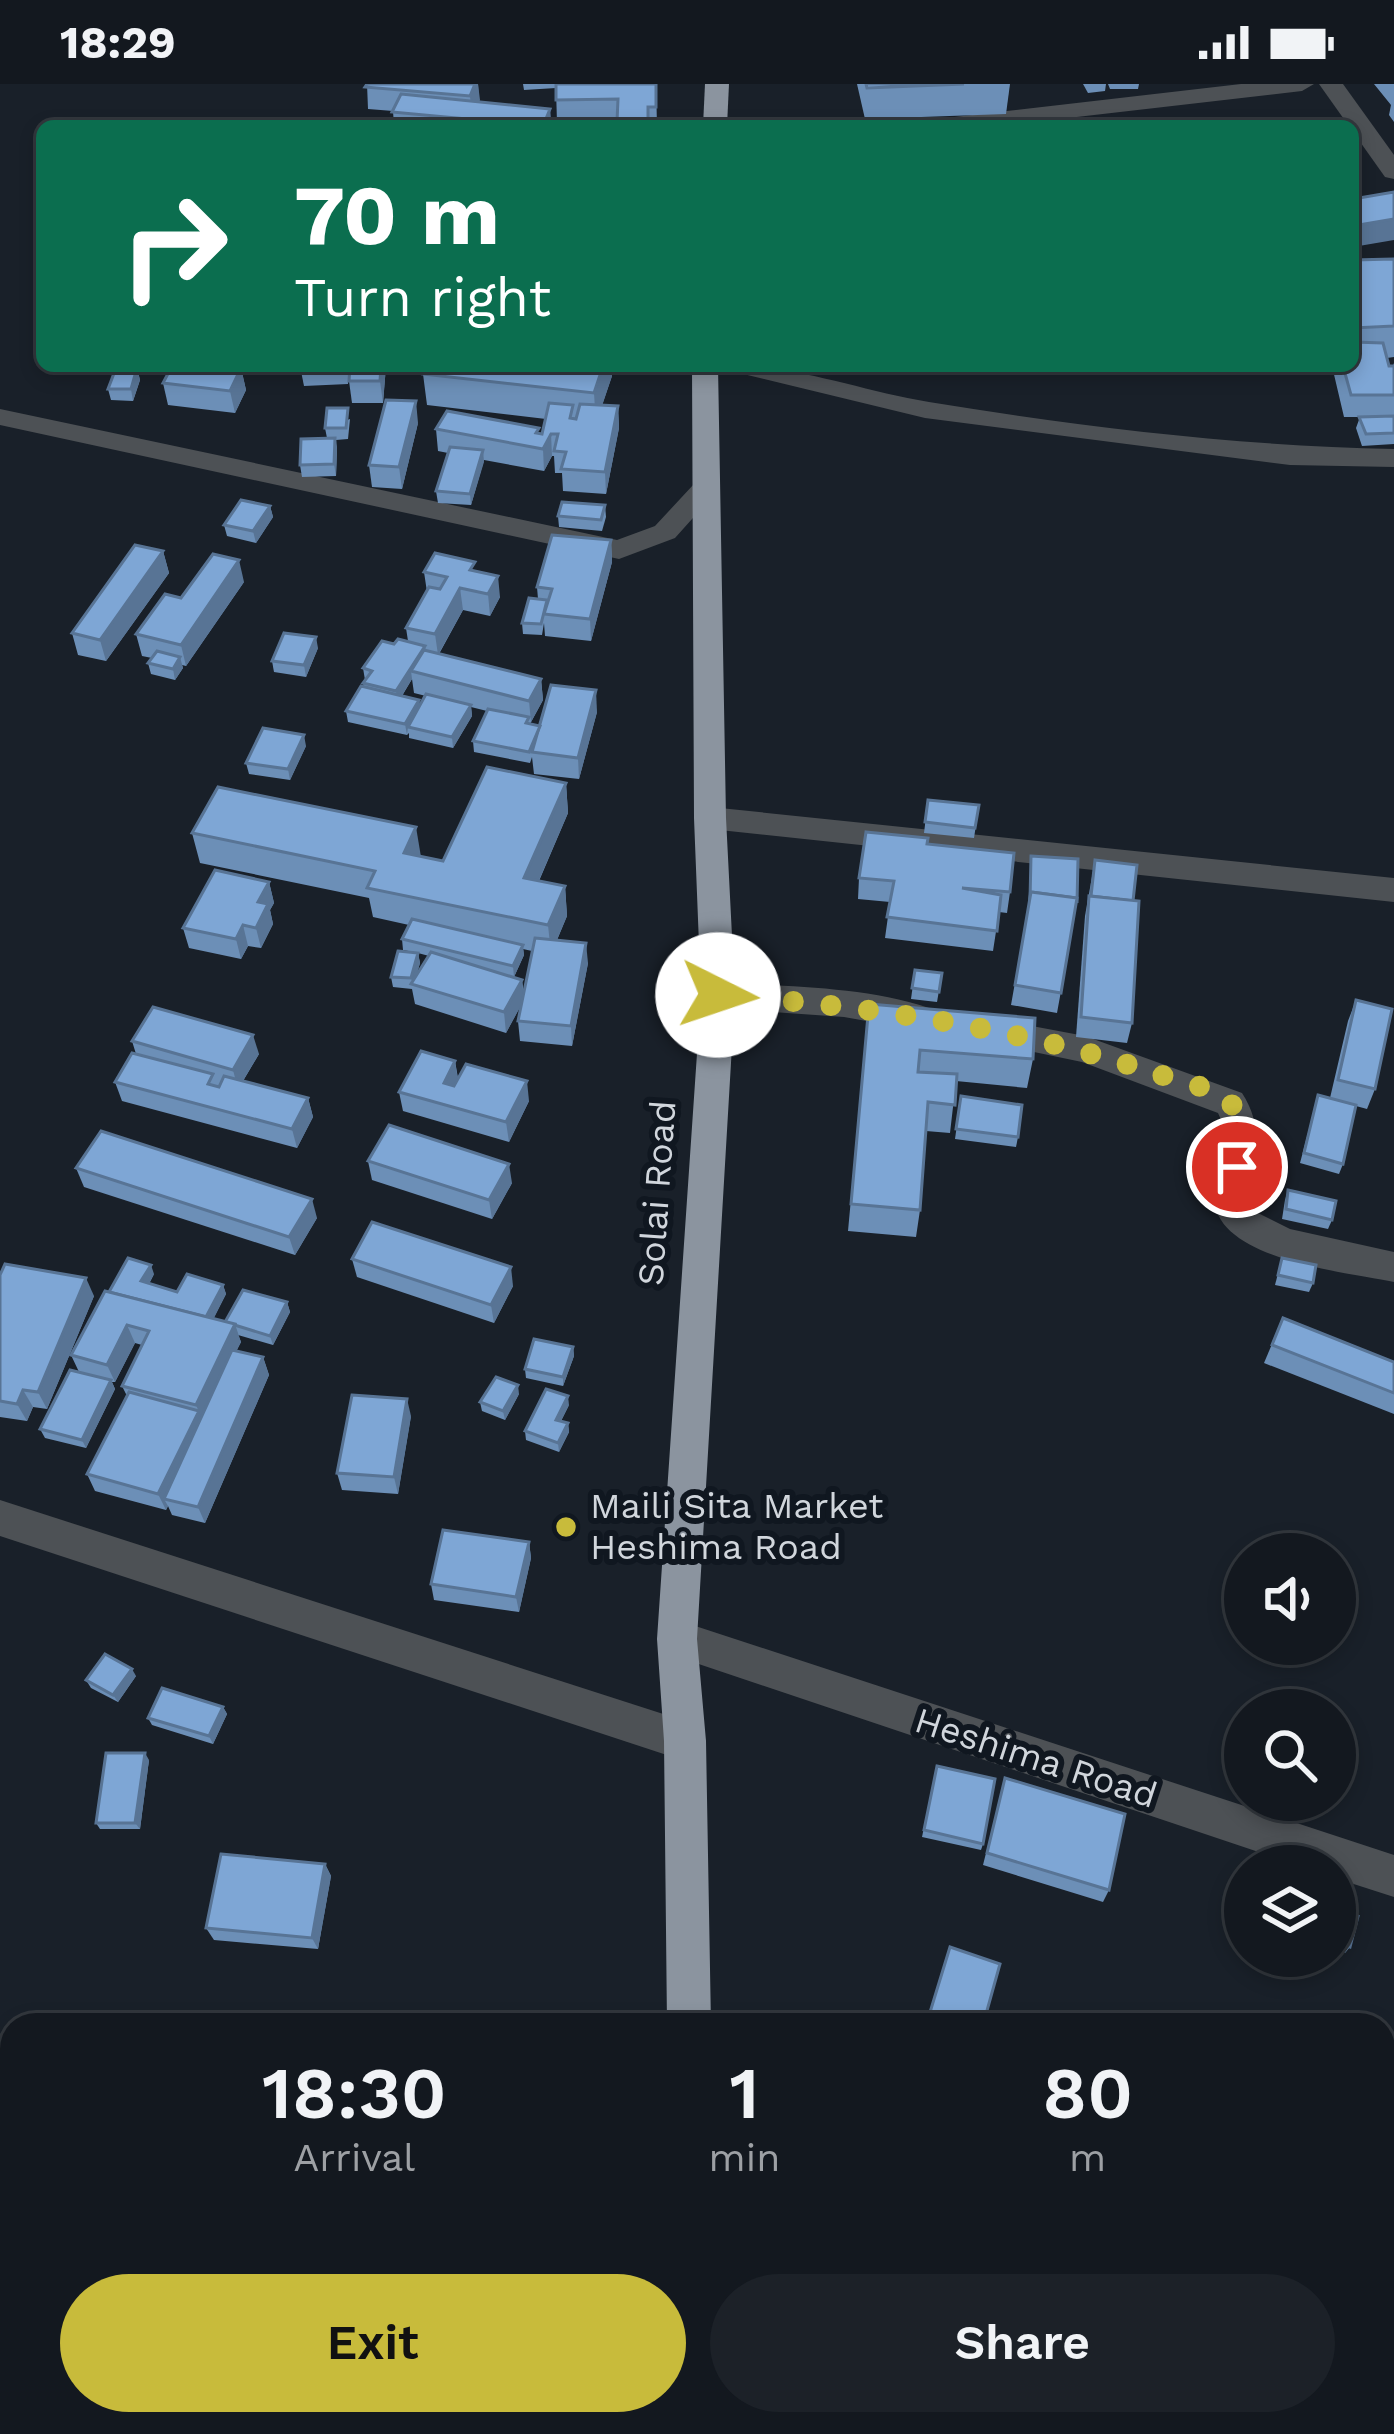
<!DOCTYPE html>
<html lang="en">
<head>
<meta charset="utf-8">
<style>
	body { margin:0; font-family:"Work Sans",sans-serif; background:#1c2128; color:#f1f3f6; height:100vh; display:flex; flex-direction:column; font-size:45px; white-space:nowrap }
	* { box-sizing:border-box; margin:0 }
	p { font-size:39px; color:#9da0a4 }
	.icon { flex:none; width:66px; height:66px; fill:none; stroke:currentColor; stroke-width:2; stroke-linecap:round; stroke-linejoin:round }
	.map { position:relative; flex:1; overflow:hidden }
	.panel { position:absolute; left:0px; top:1929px; width:1395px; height:423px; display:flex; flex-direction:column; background:#13181f; border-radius:36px 36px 0 0; box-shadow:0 6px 18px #0003,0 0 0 3px #32373d }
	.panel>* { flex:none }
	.banner { position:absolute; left:36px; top:36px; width:1323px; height:252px; border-radius:18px; box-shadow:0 6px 18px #0003,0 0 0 3px #32373d; background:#0b6e4f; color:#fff; overflow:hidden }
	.buttons { position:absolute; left:1224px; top:1449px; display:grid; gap:24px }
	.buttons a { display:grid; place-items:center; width:132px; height:132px; border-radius:50%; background:#13181f; box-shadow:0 6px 18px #0003,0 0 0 3px #32373d; font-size:60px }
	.pin { position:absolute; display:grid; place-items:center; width:102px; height:102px; color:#fff; margin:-51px; border:6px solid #fff; border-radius:50%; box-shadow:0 3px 12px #0007 }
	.me { position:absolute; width:132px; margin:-66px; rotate:94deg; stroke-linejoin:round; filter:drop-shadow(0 0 9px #0008) }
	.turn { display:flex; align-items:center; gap:42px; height:252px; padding:0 60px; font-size:54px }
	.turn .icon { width:156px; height:156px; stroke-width:2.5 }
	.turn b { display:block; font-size:84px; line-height:102px }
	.eta { display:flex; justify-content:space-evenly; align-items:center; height:204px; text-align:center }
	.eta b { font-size:72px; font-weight:600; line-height:84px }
	.primary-button { display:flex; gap:24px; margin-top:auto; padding:24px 60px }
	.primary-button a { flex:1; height:138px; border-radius:72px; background:#c8bb3b; color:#111; font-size:48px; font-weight:600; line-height:138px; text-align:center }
	.primary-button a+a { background:#1c2128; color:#f1f3f6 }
	.status { display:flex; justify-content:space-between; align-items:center; height:84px; padding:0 60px; background:#13181f; direction:ltr }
	.status svg { height:33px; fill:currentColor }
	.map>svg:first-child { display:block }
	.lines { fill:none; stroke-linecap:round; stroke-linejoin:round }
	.street { fill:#4d5155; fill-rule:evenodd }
	.highway { fill:#8b949f; fill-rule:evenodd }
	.wall { fill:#6c8fb7; fill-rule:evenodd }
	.shaded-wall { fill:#587495 }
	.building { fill:#7ea6d5; stroke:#587495; stroke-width:3 }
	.route { stroke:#c8bb3b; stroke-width:21; stroke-dasharray:0 37.8 }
	.poi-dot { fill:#c8bb3b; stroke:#101720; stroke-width:4.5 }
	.labels { text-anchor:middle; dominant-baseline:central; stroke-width:12; stroke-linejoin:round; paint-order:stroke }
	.street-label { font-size:36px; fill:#d1d6dc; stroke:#101720 }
	.poi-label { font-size:36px; fill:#d1d6dc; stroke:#101720; text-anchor:start }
</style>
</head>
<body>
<div class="status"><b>18:29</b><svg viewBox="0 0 49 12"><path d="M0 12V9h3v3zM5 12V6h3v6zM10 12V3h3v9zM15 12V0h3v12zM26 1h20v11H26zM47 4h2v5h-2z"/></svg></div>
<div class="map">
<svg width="1394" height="2350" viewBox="0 0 1394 2350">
	<rect width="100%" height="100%" fill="#192029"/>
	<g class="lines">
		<!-- street -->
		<g class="street">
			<polygon points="1241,0 1314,0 1302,7 998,42 925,42 937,35"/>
			<polygon points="1319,0 1343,0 1394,71 1394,95 1385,93"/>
			<path d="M731 282C800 282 861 307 929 318 1082 343 1239 362 1394 365V383L1290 381 925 334 735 288Z"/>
			<polygon points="0,325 617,456 655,442 694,400 704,397 718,406 675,454 619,475 0,341"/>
			<polygon points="710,723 1394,794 1394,818 710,745 699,742 694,734 699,726"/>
			<path d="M718 898C787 903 862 902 929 924L934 933 929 942 917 946 844 933 718 924 706 920 701 911 706 902Z"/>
			<path d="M989 934 1085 952 1242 1009C1272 1056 1242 1079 1252 1126L1290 1145 1394 1168V1198C1347 1188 1212 1176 1214 1111 1215 1083 1232 1056 1218 1029L1082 978 977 956 972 947 977 938Z"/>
			<polygon points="0,1416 685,1637 700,1643 706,1657 700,1671 685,1677 0,1452"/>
			<polygon points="677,1536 1394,1771 1394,1813 1335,1794 1335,1782 1300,1782 663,1568 657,1555 663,1542"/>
		</g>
		<!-- highway -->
		<g class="highway">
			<polygon points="705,0 729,0 727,42 703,42"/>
			<polygon points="692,282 718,282 726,734 735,911 697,1555 706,1657 711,1941 667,1941 664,1657 657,1555 701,911 694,734"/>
			<rect x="672" y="2340" width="48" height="10"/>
		</g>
	</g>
	<!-- wall -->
	<g class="wall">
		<polygon points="367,0 478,0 479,18 550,25 551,42 394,42 393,27 368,25"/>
		<polygon points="523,0 656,0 657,42 555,42 557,39 556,4 524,6"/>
		<polygon points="857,0 1010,0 1006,30 865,35"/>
		<polygon points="1083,0 1106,0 1105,7 1088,9"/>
		<polygon points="1108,0 1139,0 1138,5 1110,5"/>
		<polygon points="1374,0 1394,0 1394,38 1389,31 1391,21"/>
		<polygon points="1394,175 1394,273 1387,274 1389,282 1393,282 1394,279 1394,360 1362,362 1356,344 1360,333 1344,333 1332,282 1353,282 1353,176"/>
		<polygon points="300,282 348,282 348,300 304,302"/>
		<polygon points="350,282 386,282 383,319 352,319 349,297"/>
		<polygon points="426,282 623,282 621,288 612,287 612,292 602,321 618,322 619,344 606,410 563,407 562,389 555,389 554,372 552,372 544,387 484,376 471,421 438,419 436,407 448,369 438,367 436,345 542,350 546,335 427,321 423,290"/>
		<polygon points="137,284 140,296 133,317 111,316 108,305"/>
		<polygon points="241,284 246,306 235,329 168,321 163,299"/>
		<polygon points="350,335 348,355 336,356 337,365 336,392 302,393 300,381 327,354 325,344"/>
		<polygon points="418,339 402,405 372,403 369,381"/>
		<polygon points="605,421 606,433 602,447 559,443 558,432"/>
		<polygon points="270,422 273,433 256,459 227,452 224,441"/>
		<polygon points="611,456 612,478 591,557 545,552 544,539 542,551 523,550 522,539 538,515 537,503"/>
		<polygon points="163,467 169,489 106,577 78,571 72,549"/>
		<path d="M476 487 500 513 490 532 463 526 439 570 541 595 543 616 530 640 540 642 597 628 579 695 534 690 532 673 530 679 474 668 473 657 487 627 471 623 472 632 453 664 409 654V649L407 651 348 638 346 627 364 603 363 599 365 596 363 584 394 560 408 557 406 544 427 508 424 488ZM412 595 414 609 426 612 420 621 419 616 402 612Z"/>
		<polygon points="244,498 186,582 182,581 183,584 175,596 151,590 148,579 152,574 142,572 136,550 181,514"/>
		<polygon points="318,564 306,593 274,588 272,577"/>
		<polygon points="306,662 290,696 249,690 246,679"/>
		<path d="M566 699 568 729 539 797 565 802 567 832 557 856 588 879 572 962 520 957 518 937 521 921 506 949 415 920 412 905 393 903 391 893 414 868 403 866 402 855 409 841 373 833 369 814 200 779 192 749 421 773 443 777ZM523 865 532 867 524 910 522 896 514 893 524 871ZM418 869 429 872 416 892 420 879Z"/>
		<polygon points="928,716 979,721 974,754 924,749"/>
		<polygon points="927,760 1010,808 1007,829 999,828 993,867 885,854 890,818 858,815 859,794"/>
		<polygon points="1031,772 1077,819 1057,929 1011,921 1028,825"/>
		<polygon points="1095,776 1133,817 1132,939 1127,959 1076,953 1085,832"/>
		<polygon points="269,798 274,819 270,826 273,840 261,864 248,862 241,875 189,864 183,844"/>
		<polygon points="915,886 942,889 937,918 911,915"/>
		<polygon points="1356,916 1375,1005 1367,1025 1356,1022 1343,1080 1339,1090 1300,1079 1318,1011 1330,1014 1348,937"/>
		<polygon points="869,920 1033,975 1027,1004 956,997 950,1049 926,1047 920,1126 916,1153 848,1147"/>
		<polygon points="132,957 259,970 243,997 308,1014 313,1033 297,1064 122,1017 115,998 136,970"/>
		<polygon points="455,977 458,994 529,1017 509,1058 403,1027 399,1008"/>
		<polygon points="961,1012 1018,1053 1016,1063 955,1055"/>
		<polygon points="368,1077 512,1099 492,1135 372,1096"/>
		<polygon points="76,1084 317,1134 295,1171 84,1103"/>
		<polygon points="1288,1106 1332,1136 1328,1145 1282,1135 1285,1116"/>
		<polygon points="1282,1174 1313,1199 1309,1208 1275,1201"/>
		<polygon points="352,1175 513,1202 494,1239 357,1193"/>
		<polygon points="154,1190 149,1200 177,1208 223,1201 226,1210 213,1235 225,1238 287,1218 290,1228 273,1261 238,1251 241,1258 236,1267 263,1273 269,1291 205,1439 172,1431 168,1422 166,1426 95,1407 87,1390 127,1312 122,1302 142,1261 135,1259 115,1298 112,1298 115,1305 86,1364 45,1354 40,1345 79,1288 71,1271 109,1208"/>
		<polygon points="0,1191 94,1212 47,1325 33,1323 27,1337 0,1333"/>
		<polygon points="1283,1234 1394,1278 1394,1330 1264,1279"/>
		<polygon points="573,1263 574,1272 563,1302 526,1294 525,1285"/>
		<polygon points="519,1310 505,1336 482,1327 480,1318"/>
		<polygon points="569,1321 561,1337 568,1339 569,1348 559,1368 526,1356 525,1347"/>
		<polygon points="411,1332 398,1410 342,1406 337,1389"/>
		<polygon points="529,1458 531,1474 519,1528 434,1516 431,1500"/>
		<polygon points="136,1592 118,1618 91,1604 86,1596"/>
		<polygon points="223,1623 227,1630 213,1660 152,1641 148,1634"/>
		<polygon points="149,1676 140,1745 100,1745 96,1739"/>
		<polygon points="937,1682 983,1760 981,1766 922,1753"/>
		<polygon points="1005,1694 1109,1806 1103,1818 983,1781"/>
		<polygon points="325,1780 331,1792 318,1865 214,1856 206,1844"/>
		<polygon points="1335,1822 1350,1863 1345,1869 1335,1865"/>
		<polygon points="1383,1968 1394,1971 1394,2122 1387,2127 1383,2125"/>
	</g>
	<!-- shaded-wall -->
	<g class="shaded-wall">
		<polygon points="475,0 478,0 480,16 472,34 470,12"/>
		<polygon points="550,25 551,42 543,42"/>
		<polygon points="1394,135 1394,156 1353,163 1353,142"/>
		<polygon points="381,282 386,282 383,319 380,297"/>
		<polygon points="603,282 611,282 612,292 596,340 594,309"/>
		<polygon points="137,284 140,296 133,317 131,305"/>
		<polygon points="241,284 246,306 235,329 230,307"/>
		<polygon points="416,317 418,339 402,405 399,383"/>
		<polygon points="618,322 619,344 606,410 605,388"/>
		<polygon points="551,350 552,372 544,387 543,365"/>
		<polygon points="335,354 337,365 336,392 334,380"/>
		<polygon points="483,366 484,378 471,421 470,410"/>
		<polygon points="270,422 273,433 256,459 253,447"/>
		<polygon points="611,456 612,478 591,557 590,535"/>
		<polygon points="163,467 169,489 106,577 100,556"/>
		<polygon points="239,476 244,498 186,582 181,561"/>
		<polygon points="498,492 500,513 490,532 488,510"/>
		<polygon points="460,504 463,526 438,571 435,550"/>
		<polygon points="316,553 318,564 306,593 304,581"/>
		<polygon points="425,562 427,573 411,587 412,595 398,618 396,607"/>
		<polygon points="180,573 183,584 175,596 173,585"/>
		<polygon points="541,595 543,616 531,638 529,617"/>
		<polygon points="596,606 597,628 579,695 578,674"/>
		<polygon points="419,616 421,627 408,643 407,651 405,640"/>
		<polygon points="471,621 472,632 453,664 452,653"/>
		<polygon points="304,651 306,662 290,696 288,685"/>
		<polygon points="566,699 568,729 527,824 524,794"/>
		<polygon points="416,743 421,773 404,769"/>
		<polygon points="269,798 274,819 270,826 273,840 261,864 256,844 258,818"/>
		<polygon points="565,802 567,832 551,870 548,841"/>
		<polygon points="243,841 248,862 241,875 236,855"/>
		<polygon points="586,859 588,879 572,962 571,942"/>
		<polygon points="523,861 524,871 514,893 513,882"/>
		<polygon points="418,869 420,879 414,901 411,894"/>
		<polygon points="522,896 524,916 506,949 504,928"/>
		<polygon points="253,951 259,970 238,1005 233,986"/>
		<polygon points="455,977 458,997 447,1019 444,999"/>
		<polygon points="527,997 529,1017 509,1058 506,1038"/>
		<polygon points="308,1014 313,1033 297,1064 292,1045"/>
		<polygon points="509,1080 512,1099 492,1135 489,1116"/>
		<polygon points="312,1115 317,1134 295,1171 289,1153"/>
		<polygon points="151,1181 154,1190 145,1207 141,1197"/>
		<polygon points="511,1183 513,1202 494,1239 491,1221"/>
		<polygon points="86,1194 94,1212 47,1325 38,1308"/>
		<polygon points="223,1201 226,1210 208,1246 204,1237"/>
		<polygon points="287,1218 290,1228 273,1261 270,1252"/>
		<polygon points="235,1240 241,1258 164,1415 168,1422 166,1426 158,1410 199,1328 196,1321"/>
		<polygon points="127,1241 135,1259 115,1298 107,1281"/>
		<polygon points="573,1263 574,1272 563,1302 563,1293"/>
		<polygon points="263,1273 269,1291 205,1439 198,1423"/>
		<polygon points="111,1296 115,1305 86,1364 82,1356"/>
		<polygon points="518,1301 519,1310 505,1336 503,1327"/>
		<polygon points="23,1306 33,1323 27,1337 17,1320"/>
		<polygon points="568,1312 569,1321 557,1345 556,1336"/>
		<polygon points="407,1315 411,1332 398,1410 394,1393"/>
		<polygon points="568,1339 569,1348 559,1368 558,1359"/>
		<polygon points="529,1458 531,1474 519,1528 516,1513"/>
		<polygon points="132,1585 136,1592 118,1618 113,1611"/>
		<polygon points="223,1623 227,1630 213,1660 209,1652"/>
		<polygon points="145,1669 149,1676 140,1745 135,1739"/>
		<polygon points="325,1780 331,1792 318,1865 312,1854"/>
	</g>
	<!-- building -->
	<g class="building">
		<polygon points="367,0 475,0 470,12 365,3"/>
		<polygon points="556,0 656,0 656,23 648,23 648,38 617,38 618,15 556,16"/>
		<polygon points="866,0 964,0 867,4"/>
		<polygon points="401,10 550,25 543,42 392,28"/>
		<polygon points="556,39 589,40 589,42 555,42"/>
		<polygon points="1394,108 1394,135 1353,142 1353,115"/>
		<polygon points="1394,175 1394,242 1353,244 1353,176"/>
		<polygon points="1353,258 1383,259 1389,282 1394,282 1394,311 1351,311 1343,282 1353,282"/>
		<polygon points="172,282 225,282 241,284 230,307 163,299"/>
		<polygon points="350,282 381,282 380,297 349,297"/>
		<polygon points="426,282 603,282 594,309 423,290"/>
		<polygon points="116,284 137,284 131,305 108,305"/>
		<polygon points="386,316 416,317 399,383 369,381"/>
		<polygon points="549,319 573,321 570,334 576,335 580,320 618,322 605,388 561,385 566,368 554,367 558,350 551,350 543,365 436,345 447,327 539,344 536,349 542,350"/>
		<polygon points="327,324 348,324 346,344 325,344"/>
		<polygon points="1394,332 1394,349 1366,350 1359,333"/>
		<polygon points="335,354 334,380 300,381 301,355"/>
		<polygon points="450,363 483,366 470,410 436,407"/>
		<polygon points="241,416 270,422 253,447 224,441"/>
		<polygon points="562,418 605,421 601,436 558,432"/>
		<polygon points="552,451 611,456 590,535 544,530 552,505 537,503"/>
		<polygon points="135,461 163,467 100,556 72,549"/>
		<polygon points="435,469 475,478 470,486 498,492 488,510 460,504 435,550 406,544 429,503 440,505 447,493 424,488"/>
		<polygon points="213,470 239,476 181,561 136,550 165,510 181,514"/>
		<polygon points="529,514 547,516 541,540 522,539"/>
		<polygon points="284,549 316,553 304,581 272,577"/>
		<polygon points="398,555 425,562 396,607 363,599 372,587 363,584 382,557 394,560"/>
		<polygon points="424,566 541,595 529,617 411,587"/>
		<polygon points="157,567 180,573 173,585 148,579"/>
		<polygon points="551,601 596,606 578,674 532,668"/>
		<polygon points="361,602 419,616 405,640 346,627"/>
		<polygon points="426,610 471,621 452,653 408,643"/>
		<polygon points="488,625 529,633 526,639 540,642 529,668 473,657"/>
		<polygon points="263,644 304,651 288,685 246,679"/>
		<polygon points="487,683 566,699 524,794 565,802 548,841 367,804 375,787 192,749 218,703 416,743 404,769 443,777"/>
		<polygon points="928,716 979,721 975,744 925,738"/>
		<polygon points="866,748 928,754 927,760 1014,769 1010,808 962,804 1001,811 997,847 887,833 894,797 859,794"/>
		<polygon points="1031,772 1078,775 1077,819 1077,814 1031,808 1030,816"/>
		<polygon points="1095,776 1137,781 1133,817 1091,812"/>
		<polygon points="215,786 269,798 258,818 268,820 256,844 243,841 236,855 183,844"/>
		<polygon points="1031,808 1077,814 1061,909 1015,901"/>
		<polygon points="1089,812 1139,817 1132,939 1081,933"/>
		<polygon points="412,835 523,861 513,882 402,855"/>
		<polygon points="535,854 586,859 571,942 518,937"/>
		<polygon points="398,867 418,869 411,894 391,893"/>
		<polygon points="431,868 522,896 504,928 411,900"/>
		<polygon points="915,886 942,889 939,908 912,904"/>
		<polygon points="1356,916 1392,925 1375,1005 1338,996"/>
		<polygon points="869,920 1035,934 1033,975 920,966 918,988 957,990 955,1021 928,1018 920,1126 851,1120"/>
		<polygon points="153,923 253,951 233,986 132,957"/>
		<polygon points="421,967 455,977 444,999 454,1002 466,980 527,997 506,1038 399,1008"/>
		<polygon points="132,969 213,990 208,1000 219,1003 224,992 308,1014 292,1045 115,998"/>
		<polygon points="1318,1011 1356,1021 1343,1080 1304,1069"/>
		<polygon points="961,1012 1022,1021 1018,1053 956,1045"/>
		<polygon points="389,1041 509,1080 489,1116 368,1077"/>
		<polygon points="101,1047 312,1115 289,1153 76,1084"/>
		<polygon points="1288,1106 1336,1117 1332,1136 1286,1125"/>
		<polygon points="372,1138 511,1183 491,1221 352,1175"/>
		<polygon points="128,1174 151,1181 141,1197 177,1208 187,1190 223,1201 206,1233 109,1208"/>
		<polygon points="1282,1174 1316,1181 1313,1199 1278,1191"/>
		<polygon points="5,1180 86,1194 38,1308 23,1306 17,1320 0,1317 0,1191"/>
		<polygon points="243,1206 287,1218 270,1252 225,1238"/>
		<polygon points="105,1207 235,1240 196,1321 122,1302 149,1247 127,1241 107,1281 71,1271"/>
		<polygon points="1283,1234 1394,1278 1394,1309 1272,1261"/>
		<polygon points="534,1255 573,1263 563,1293 525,1285"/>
		<polygon points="232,1266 263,1273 198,1423 164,1415"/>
		<polygon points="70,1286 111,1296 82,1356 40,1345"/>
		<polygon points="496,1293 518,1301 503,1327 480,1318"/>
		<polygon points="546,1305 568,1312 556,1336 568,1339 558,1359 525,1347"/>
		<polygon points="129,1308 199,1327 158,1410 87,1390"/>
		<polygon points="352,1311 407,1315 394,1393 337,1389"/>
		<polygon points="443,1446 529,1458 516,1513 431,1500"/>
		<polygon points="105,1570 132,1585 113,1611 86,1596"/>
		<polygon points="162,1604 223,1623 209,1652 148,1634"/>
		<polygon points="106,1669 145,1669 135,1739 96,1739"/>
		<polygon points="937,1682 995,1695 983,1760 924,1746"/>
		<polygon points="1005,1694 1125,1730 1109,1806 987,1769"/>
		<polygon points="221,1770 325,1780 312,1854 206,1844"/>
		<polygon points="1335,1822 1358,1832 1350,1863 1335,1857"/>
		<polygon points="950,1863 1000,1880 983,1941 935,1941 927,1938"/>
		<polygon points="1278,1935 1297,1941 1277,1941"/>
		<polygon points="1383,1968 1394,1971 1394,2112 1383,2109"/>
		<polygon points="959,2340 1046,2340 1046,2350 960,2350"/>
	</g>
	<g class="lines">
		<!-- route -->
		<path class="route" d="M718 911C867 922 1016 943 1158 990 1182 998 1216 1003 1233 1022 1249 1039 1240 1063 1237 1083"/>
	</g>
	<!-- markers -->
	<circle class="poi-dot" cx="566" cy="1443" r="12"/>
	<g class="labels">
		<!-- street labels -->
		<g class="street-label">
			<text transform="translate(657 1109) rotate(-86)">Solai Road</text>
			<text transform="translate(1036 1674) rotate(18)">Heshima Road</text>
		</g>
		<!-- poi labels -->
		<g class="poi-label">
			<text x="590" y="1422">Maili Sita Market<tspan x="590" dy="41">Heshima Road</tspan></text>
		</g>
	</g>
</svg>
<div class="buttons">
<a><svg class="icon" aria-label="sound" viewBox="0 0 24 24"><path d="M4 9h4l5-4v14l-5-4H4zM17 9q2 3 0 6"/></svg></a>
<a><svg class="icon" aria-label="search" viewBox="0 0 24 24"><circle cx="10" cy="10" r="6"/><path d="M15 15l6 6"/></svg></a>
<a><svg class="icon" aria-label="layers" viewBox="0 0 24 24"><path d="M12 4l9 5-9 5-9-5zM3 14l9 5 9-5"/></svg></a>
</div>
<div class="pin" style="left:1237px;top:1083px;background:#d93025"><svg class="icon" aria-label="arrive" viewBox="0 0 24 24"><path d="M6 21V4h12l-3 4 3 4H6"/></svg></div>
<svg class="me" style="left:718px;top:911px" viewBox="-20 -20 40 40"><circle r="19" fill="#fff"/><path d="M0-13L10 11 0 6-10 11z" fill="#c8bb3b"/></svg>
<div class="banner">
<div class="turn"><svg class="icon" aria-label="right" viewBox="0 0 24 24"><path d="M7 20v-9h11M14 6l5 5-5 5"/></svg><div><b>70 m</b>Turn right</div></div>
</div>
<section class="panel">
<div class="eta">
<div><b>18:30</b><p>Arrival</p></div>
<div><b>1</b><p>min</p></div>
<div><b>80</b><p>m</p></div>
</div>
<div class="primary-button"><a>Exit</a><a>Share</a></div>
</section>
</div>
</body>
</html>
